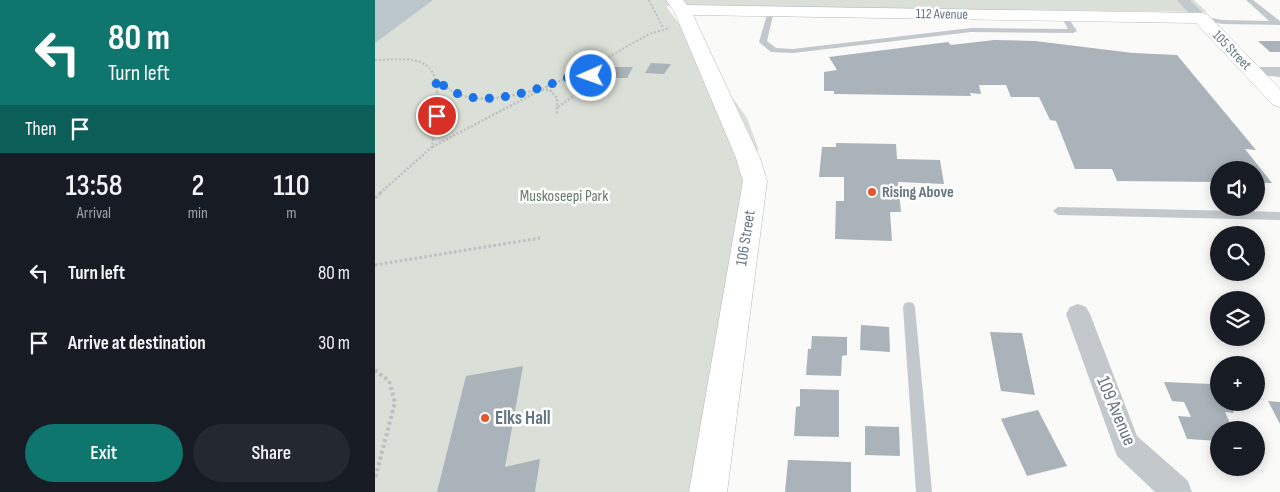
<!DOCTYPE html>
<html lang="en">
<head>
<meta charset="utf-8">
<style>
	body { margin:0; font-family:"Sofia Sans Condensed",sans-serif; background:#242831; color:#f1f3f6; height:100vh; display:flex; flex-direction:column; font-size:19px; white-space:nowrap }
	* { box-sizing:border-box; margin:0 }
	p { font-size:16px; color:#9ea1a6 }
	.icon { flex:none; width:28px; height:28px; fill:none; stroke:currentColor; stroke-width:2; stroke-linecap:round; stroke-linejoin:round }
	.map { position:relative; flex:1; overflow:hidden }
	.details { display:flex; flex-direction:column; background:#171b24; width:375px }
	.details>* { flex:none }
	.hud { background:#0f766e; color:#fff; overflow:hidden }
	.buttons { position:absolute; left:835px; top:161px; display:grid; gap:10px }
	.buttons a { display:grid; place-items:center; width:55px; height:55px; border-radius:50%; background:#171b24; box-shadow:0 2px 12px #0003; font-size:25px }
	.pin { position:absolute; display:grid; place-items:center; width:42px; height:42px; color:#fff; margin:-21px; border:2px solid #fff; border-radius:50%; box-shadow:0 1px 5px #0007 }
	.me { position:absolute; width:55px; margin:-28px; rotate:268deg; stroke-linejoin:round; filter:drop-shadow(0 0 4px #0008) }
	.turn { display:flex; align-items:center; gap:18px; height:105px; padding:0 25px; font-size:22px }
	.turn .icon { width:65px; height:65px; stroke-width:2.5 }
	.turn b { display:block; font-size:35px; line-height:42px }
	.then { display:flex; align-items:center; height:48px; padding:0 25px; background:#0003; gap:10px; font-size:19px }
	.eta { display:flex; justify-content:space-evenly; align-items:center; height:85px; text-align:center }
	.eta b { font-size:30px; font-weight:600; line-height:35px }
	.primary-button { display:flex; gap:10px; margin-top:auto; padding:10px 25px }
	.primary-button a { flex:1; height:58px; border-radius:30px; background:#0f766e; color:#fff; font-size:20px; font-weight:600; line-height:58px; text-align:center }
	.primary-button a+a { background:#242831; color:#f1f3f6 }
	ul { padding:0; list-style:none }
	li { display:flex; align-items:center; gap:15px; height:70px; padding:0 25px }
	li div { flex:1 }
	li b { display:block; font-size:19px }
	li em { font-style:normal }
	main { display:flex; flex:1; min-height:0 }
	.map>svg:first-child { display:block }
	.green { fill:#dadfd7 }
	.water { fill:#bbc7cb }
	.building { fill:#aab3b9 }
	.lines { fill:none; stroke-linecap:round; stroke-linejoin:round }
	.secondary-casing { stroke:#b3babf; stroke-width:1 }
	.path-far3 { stroke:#bbbfc2; stroke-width:2; stroke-dasharray:2 2; stroke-linecap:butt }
	.path-far2 { stroke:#bbbfc2; stroke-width:2.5; stroke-dasharray:2 2; stroke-linecap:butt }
	.path-far1 { stroke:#bbbfc2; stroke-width:3; stroke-dasharray:2.5 2.5; stroke-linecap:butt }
	.path { stroke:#bbbfc2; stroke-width:4; stroke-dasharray:3 3; stroke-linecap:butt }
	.lane { fill:#c3c8cc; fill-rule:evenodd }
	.street { fill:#c3c8cc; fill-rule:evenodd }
	.secondary { fill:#fff; fill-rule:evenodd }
	.route { stroke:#1a73e8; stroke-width:9; stroke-dasharray:0 16.2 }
	.poi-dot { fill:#e4572e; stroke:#fff; stroke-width:2 }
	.labels { text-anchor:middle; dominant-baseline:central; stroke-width:5; stroke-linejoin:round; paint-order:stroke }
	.far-street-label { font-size:14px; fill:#657683; stroke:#fff }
	.poi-label { font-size:16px; font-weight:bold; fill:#657683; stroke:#fff; text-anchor:start }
	.park-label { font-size:16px; fill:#687a64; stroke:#fff }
	.street-label { font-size:16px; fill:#657683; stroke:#fff }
	.near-street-label { font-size:19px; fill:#657683; stroke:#fff }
	.near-poi-label { font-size:19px; font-weight:bold; fill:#657683; stroke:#fff; text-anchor:start }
</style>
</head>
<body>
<main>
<section class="details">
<div class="hud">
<div class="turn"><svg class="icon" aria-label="left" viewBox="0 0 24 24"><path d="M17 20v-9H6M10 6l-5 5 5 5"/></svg><div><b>80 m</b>Turn left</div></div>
<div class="then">Then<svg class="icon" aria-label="arrive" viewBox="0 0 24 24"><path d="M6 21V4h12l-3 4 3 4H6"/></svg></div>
</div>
<div class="eta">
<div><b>13:58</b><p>Arrival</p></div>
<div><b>2</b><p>min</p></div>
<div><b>110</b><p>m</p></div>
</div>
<ul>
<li><svg class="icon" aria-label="left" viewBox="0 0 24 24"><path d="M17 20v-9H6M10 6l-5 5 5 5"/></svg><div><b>Turn left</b></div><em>80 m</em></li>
<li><svg class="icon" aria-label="arrive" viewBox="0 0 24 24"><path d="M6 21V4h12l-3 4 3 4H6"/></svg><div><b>Arrive at destination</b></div><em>30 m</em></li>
</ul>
<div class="primary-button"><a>Exit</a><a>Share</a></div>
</section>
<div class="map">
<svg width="905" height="492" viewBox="0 0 905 492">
	<rect width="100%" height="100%" fill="#fafaf8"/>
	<!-- green -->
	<polygon class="green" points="0,0 819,0 832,12 291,6 372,118 383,148 370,316 337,492 0,492"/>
	<!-- water -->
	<polygon class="water" points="0,0 58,0 0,43"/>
	<!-- building -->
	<g class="building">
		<polygon points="619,40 660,41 758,53 802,55 881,150 870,149 897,183 881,183 881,170 844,170 844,182 742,181 737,169 700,169 681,121 675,120 664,97 636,97 631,85 604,85 606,94 595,93 596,96 459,94 459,91 449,91 449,72 462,70 454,57 573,42 576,45"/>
		<polygon points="883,41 905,41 905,52 895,52"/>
		<polygon points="276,63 296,64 289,74 270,73"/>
		<polygon points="239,67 258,67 252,78 231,78"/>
		<polygon points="461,143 521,144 522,159 565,160 569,184 523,182 526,212 515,212 517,241 460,239 461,201 469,201 469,177 444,177 447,147 461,147"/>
		<polygon points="486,325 514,327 515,352 485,350"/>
		<polygon points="615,332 647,333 660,395 626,391"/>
		<polygon points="437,336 472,337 472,355 467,356 466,376 431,375 433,349 436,349"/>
		<polygon points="148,366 130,467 165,459 160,492 62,492 91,376"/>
		<polygon points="789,382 836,384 842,394 844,394 844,402 854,402 859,413 850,412 858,430 844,430 844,441 812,439 803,416 816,417 809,402 797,401"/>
		<polygon points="425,389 464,390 464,437 419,436 421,407 425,406"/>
		<polygon points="893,401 905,402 905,424"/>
		<polygon points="663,410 692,466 652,476 626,419"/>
		<polygon points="490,426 524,427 525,456 490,455"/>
		<polygon points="413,460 476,462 476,492 410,492"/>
	</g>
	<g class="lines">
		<defs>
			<polygon id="secondary" points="291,0 308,0 312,5 826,13 832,14 905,89 905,107 898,105 821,23 318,15 385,158 392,181 352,492 314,492 368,181 361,158 299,11"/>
		</defs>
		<!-- secondary casing -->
		<use href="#secondary" class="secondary-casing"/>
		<!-- path-far3 -->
		<g class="path-far3">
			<polyline points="274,0 288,28"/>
			<path d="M0 60C26 60 57 52 62 86"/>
			<polyline points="207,72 225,81 221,86"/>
			<polyline points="62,79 70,86"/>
			<polyline points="172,86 207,72 274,34 295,28"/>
		</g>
		<!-- path-far2 -->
		<g class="path-far2">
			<path d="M69 85C92 107 130 97 158 91"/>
			<polyline points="167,90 175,90 182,98 182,114"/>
			<polyline points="183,107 200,95 220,88 222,85"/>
			<polyline points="57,147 175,85"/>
			<polyline points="5,193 57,147 62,115 62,85"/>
		</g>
		<!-- path-far1 -->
		<g class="path-far1">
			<polyline points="0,198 7,192"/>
			<polyline points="0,265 165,238"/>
		</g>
		<!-- path -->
		<polyline class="path" points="0,370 14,381 20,402 0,479"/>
		<!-- lane -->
		<g class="lane">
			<polygon points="871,0 878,0 905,21 905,25 847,24 823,18 826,16 847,20 894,21"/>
			<polygon points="396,9 399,11 392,41 401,48 418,49 596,28 693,29 686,16 689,14 691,15 702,31 698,33 596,32 418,53 396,52 384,42 393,11"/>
			<polygon points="683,207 905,212 905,220 683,215 678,211"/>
			<polygon points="534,302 538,303 540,307 557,492 541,492 528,307 530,303"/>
		</g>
		<!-- street -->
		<g class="street">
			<polygon points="802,0 815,0 833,18 826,22 821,21"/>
			<polygon points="877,67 905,67 905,77 872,74 870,71 872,68"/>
			<polygon points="703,304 711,307 715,314 762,436 813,481 817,492 780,492 742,456 691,314 695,307"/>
		</g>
		<!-- secondary -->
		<use href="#secondary" class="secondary"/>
	</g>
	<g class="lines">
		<!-- route -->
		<path class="route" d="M62 116 61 78C95 119 167 88 207 72L216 76"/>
	</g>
	<!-- markers -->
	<g class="poi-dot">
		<circle cx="497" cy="192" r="5"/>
		<circle cx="110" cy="418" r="5"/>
	</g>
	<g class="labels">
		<!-- far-street labels -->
		<g class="far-street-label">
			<text transform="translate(567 14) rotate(1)">112 Avenue</text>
			<text transform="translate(857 50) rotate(46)">105 Street</text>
		</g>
		<!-- poi labels -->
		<g class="poi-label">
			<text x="507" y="192">Rising Above</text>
		</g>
		<!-- park labels -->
		<g class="park-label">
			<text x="189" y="196">Muskoseepi Park</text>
		</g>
		<!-- street labels -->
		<g class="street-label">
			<text transform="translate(371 238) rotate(-81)">106 Street</text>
		</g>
		<!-- near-street labels -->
		<g class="near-street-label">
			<text transform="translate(741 411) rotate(67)">109 Avenue</text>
		</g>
		<!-- near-poi labels -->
		<g class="near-poi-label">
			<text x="120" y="418">Elks Hall</text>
		</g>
	</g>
</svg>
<div class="buttons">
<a><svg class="icon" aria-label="sound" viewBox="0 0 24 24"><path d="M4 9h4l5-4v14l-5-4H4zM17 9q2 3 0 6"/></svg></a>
<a><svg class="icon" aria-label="search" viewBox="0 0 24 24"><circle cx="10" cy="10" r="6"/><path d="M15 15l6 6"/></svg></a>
<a><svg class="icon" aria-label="layers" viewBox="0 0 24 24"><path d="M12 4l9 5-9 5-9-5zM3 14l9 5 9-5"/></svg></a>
<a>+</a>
<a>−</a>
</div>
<div class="pin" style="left:62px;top:116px;background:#d93025"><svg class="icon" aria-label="arrive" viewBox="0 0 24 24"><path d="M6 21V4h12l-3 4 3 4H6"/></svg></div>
<svg class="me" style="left:216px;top:76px" viewBox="-20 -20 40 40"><circle r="17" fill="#1a73e8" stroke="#fff" stroke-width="3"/><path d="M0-11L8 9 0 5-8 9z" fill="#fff"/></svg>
</div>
</main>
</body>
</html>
